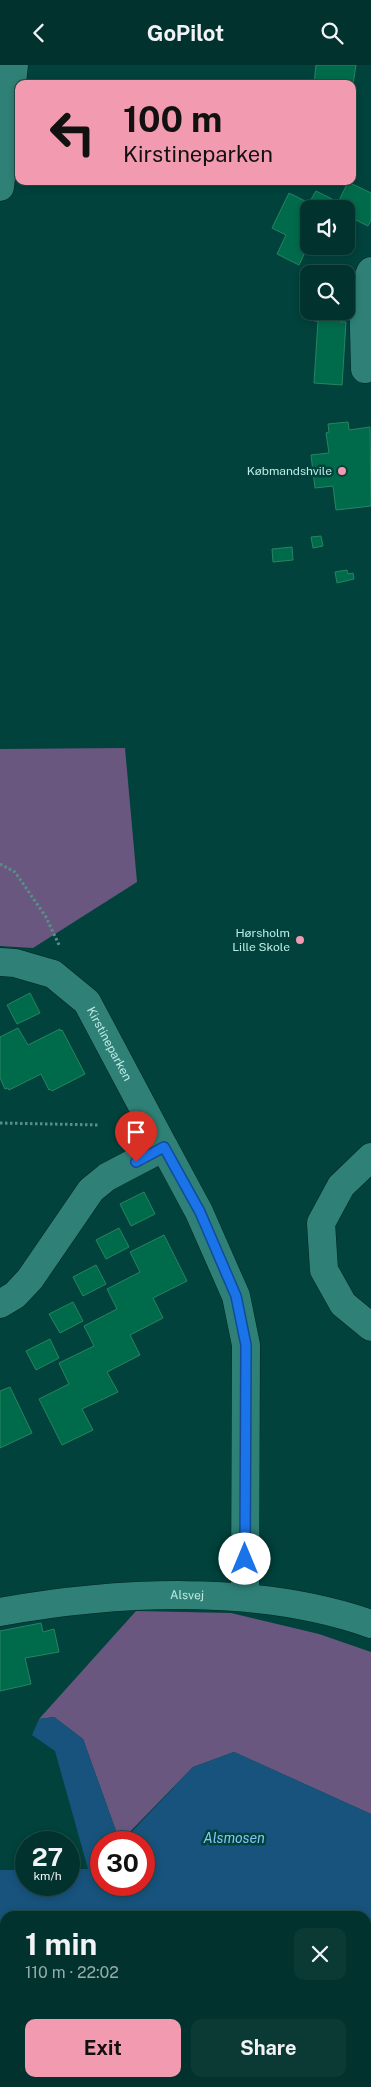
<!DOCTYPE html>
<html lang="en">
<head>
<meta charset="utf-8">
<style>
	body { margin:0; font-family:"Public Sans",sans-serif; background:#0b3a35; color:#f1f3f6; height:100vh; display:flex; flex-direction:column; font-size:19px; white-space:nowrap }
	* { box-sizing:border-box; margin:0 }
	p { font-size:16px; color:#96aaaa }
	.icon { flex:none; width:28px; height:28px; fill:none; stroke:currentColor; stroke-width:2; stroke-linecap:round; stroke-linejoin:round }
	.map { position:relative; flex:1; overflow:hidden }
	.sheet { position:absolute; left:0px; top:1846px; width:371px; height:176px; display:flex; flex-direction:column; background:#01322d; border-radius:15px 15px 0 0; box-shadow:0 2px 8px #0003,0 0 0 1px #234d49 }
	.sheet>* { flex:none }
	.banner { position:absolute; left:15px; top:15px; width:341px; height:105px; border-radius:10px; box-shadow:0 2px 8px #0003,0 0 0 1px #234d49; background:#f29aaf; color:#111; overflow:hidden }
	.tools { position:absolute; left:300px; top:135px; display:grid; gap:10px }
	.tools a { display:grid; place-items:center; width:55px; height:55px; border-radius:10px; background:#01322d; box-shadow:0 2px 8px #0003,0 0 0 1px #234d49; font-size:25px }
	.speed { position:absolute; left:15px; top:1766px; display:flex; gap:10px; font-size:25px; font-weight:700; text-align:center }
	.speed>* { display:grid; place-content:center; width:65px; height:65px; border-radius:50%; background:#01322d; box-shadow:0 2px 8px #0003,0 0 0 1px #234d49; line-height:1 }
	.speed small { font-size:12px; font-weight:400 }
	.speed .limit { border:8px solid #d22; background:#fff; color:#111 }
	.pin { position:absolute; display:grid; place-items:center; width:42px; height:42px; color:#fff; margin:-51px -21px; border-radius:50% 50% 50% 0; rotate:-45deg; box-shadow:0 0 5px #0007 }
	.pin .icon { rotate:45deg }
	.me { position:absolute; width:55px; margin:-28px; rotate:0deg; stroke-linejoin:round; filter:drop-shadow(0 0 4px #0008) }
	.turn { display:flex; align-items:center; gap:18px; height:105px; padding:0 25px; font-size:22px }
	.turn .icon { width:65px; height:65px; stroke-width:2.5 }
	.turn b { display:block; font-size:35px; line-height:42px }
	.round { display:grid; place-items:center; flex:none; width:52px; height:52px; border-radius:10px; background:#0b3a35 }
	.head { display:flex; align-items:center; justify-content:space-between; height:85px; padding:0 25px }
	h1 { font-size:30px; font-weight:700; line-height:38px }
	.cta { display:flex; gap:10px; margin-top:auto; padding:10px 25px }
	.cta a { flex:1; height:58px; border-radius:10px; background:#f29aaf; color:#111; font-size:20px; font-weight:700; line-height:58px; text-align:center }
	.cta a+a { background:#0b3a35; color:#f1f3f6 }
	header { display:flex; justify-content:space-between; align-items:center; height:65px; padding:0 25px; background:#01322d; font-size:22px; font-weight:700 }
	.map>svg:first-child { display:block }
	.green { fill:#695780 }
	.water { fill:#17537d }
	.building { fill:#006b4b; stroke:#298361 }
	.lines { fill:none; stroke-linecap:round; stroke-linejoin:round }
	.minor-casing { stroke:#032622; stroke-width:29 }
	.tertiary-casing { stroke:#032622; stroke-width:29 }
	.path { stroke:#578f89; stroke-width:3; stroke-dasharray:2.5 2.5; stroke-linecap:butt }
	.minor { stroke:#2f8177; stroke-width:28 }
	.tertiary { stroke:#2f8177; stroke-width:28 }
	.route-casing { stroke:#114b97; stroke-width:12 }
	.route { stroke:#1a73e8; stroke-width:9 }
	.poi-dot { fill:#f29aaf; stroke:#01423c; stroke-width:2 }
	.labels { text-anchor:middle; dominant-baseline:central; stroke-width:5; stroke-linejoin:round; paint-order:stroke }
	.poi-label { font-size:12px; fill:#bcebe4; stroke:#01423c; text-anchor:end }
	.street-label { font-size:12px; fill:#bcebe4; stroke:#01423c }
	.water-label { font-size:14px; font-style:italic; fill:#87c5f9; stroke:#01423c }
</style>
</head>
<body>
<header><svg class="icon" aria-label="back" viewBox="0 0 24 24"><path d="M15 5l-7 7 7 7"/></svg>GoPilot<svg class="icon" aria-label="search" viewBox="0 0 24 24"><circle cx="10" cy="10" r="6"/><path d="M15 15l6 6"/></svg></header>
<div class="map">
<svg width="371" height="2022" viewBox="0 0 371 2022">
	<rect width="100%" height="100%" fill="#01423c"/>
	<!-- green -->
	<g class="green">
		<polygon points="125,683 137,817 33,883 0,881 0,684"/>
		<polygon points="136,1546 231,1548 319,1569 371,1587 371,1749 234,1687 193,1702 120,1777 83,1674 54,1652 39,1654"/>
	</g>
	<!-- water -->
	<g class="water">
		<polygon points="54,1652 83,1674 120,1777 101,1778 101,1820 144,1820 144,1778 122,1777 193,1702 234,1687 371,1749 371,1985 366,1988 366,1851 5,1851 5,1951 0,1947 0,1805 26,1805 26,1820 69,1820 69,1804 88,1804 55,1686 32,1670 39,1654"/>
		<polygon points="130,2018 327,2018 321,2022 131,2022"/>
	</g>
	<!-- building -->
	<g class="building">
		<polygon points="316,0 356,0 352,26 352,19 314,19"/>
		<polygon points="348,117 371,128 371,155 368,161 346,150 346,144 335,144"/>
		<polygon points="316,126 332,134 327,144 309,144 309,181 322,181 319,187 308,181 299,200 277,189 286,170 272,163 289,128 309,138"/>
		<polygon points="314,246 342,246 341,257 346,257 342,320 314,318 318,256 314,256"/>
		<polygon points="348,357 349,365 370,362 371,441 336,445 333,421 315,423 311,390 329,388 326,368 329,367 328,359"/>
		<polygon points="321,471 323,481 313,483 311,472"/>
		<polygon points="292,482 293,495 273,497 272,484"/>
		<polygon points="347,505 348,509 353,508 354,514 337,518 335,507"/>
		<polygon points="30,928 40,948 17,959 7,940"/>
		<polygon points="18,963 28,980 60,964 60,966 62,965 85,1009 52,1026 50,1024 49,1025 41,1009 9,1025 8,1023 5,1024 0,1013 0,972"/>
		<polygon points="144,1127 155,1149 131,1161 120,1139"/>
		<polygon points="119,1163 129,1182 106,1194 96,1175"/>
		<polygon points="164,1170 187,1216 153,1233 163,1253 130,1270 140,1290 107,1307 118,1327 82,1344 93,1365 62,1380 39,1334 69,1319 59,1298 94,1281 84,1261 117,1244 107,1224 140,1207 130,1187"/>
		<polygon points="96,1200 106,1219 83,1231 73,1212"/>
		<polygon points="73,1237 83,1256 60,1268 49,1249"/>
		<polygon points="50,1274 59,1293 36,1305 26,1286"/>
		<polygon points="10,1322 32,1368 0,1383 0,1326"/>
		<polygon points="41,1558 43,1567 54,1564 59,1587 25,1593 31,1619 0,1626 0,1566"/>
		<rect x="23" y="2018" width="44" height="4"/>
	</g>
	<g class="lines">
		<defs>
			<g id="minor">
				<polyline points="0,122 14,0"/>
				<polyline points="365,304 363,224 371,206"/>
				<path id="s1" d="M0 897 15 898 53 909 87 937 164 1082 107 1112 91 1125 30 1214 15 1230 0 1239"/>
				<polyline points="164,1082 199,1147 236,1231 246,1280 245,1532"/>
				<polyline points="371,1092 341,1121 321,1158 324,1205 343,1239 371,1262"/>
			</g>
			<g id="tertiary">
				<path id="s2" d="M0 1547C117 1526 258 1519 371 1559"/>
			</g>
		</defs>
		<!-- minor casing -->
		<use href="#minor" class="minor-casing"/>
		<!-- tertiary casing -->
		<use href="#tertiary" class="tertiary-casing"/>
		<!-- path -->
		<g class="path">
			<polyline points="0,799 15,807 46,852 59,880"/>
			<polyline points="0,1058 100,1060"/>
		</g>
		<!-- minor -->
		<use href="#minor" class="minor"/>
		<!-- tertiary -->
		<use href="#tertiary" class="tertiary"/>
	</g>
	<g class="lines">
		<defs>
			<polyline id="route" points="136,1097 164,1082 200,1147 236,1231 246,1280 245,1494"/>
		</defs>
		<!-- route casing -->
		<use href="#route" class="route-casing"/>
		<!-- route -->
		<use href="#route" class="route"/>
	</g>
	<!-- markers -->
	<g class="poi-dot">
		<circle cx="342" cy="406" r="5"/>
		<circle cx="300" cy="875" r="5"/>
	</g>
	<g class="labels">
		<!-- poi labels -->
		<g class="poi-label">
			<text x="332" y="406">Købmandshvile</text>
			<text x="290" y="868">Hørsholm<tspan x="290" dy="14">Lille Skole</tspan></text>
		</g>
		<!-- street labels -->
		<g class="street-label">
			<text stroke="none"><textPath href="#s1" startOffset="146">Kirstineparken</textPath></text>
			<text stroke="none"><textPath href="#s2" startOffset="188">Alsvej</textPath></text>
		</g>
		<!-- water labels -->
		<g class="water-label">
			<text x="234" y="1773">Alsmosen</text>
		</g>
	</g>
</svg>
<div class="tools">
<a><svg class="icon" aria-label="sound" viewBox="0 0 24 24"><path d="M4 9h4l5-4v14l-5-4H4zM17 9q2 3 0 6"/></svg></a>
<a><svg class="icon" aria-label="search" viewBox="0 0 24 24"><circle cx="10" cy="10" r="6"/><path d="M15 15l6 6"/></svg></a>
</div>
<div class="speed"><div>27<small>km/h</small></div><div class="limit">30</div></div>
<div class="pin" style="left:136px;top:1097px;background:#d93025"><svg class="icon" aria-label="arrive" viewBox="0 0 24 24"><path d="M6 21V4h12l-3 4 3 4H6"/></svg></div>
<svg class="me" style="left:245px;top:1494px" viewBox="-20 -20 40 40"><circle r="19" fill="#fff"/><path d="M0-13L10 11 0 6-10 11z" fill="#1a73e8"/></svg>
<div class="banner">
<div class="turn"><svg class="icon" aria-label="left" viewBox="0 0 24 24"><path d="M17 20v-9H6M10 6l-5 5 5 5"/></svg><div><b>100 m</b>Kirstineparken</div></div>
</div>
<section class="sheet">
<div class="head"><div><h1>1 min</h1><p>110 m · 22:02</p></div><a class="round"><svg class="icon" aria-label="close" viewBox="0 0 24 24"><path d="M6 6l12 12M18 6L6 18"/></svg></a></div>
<div class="cta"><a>Exit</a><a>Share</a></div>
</section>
</div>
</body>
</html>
